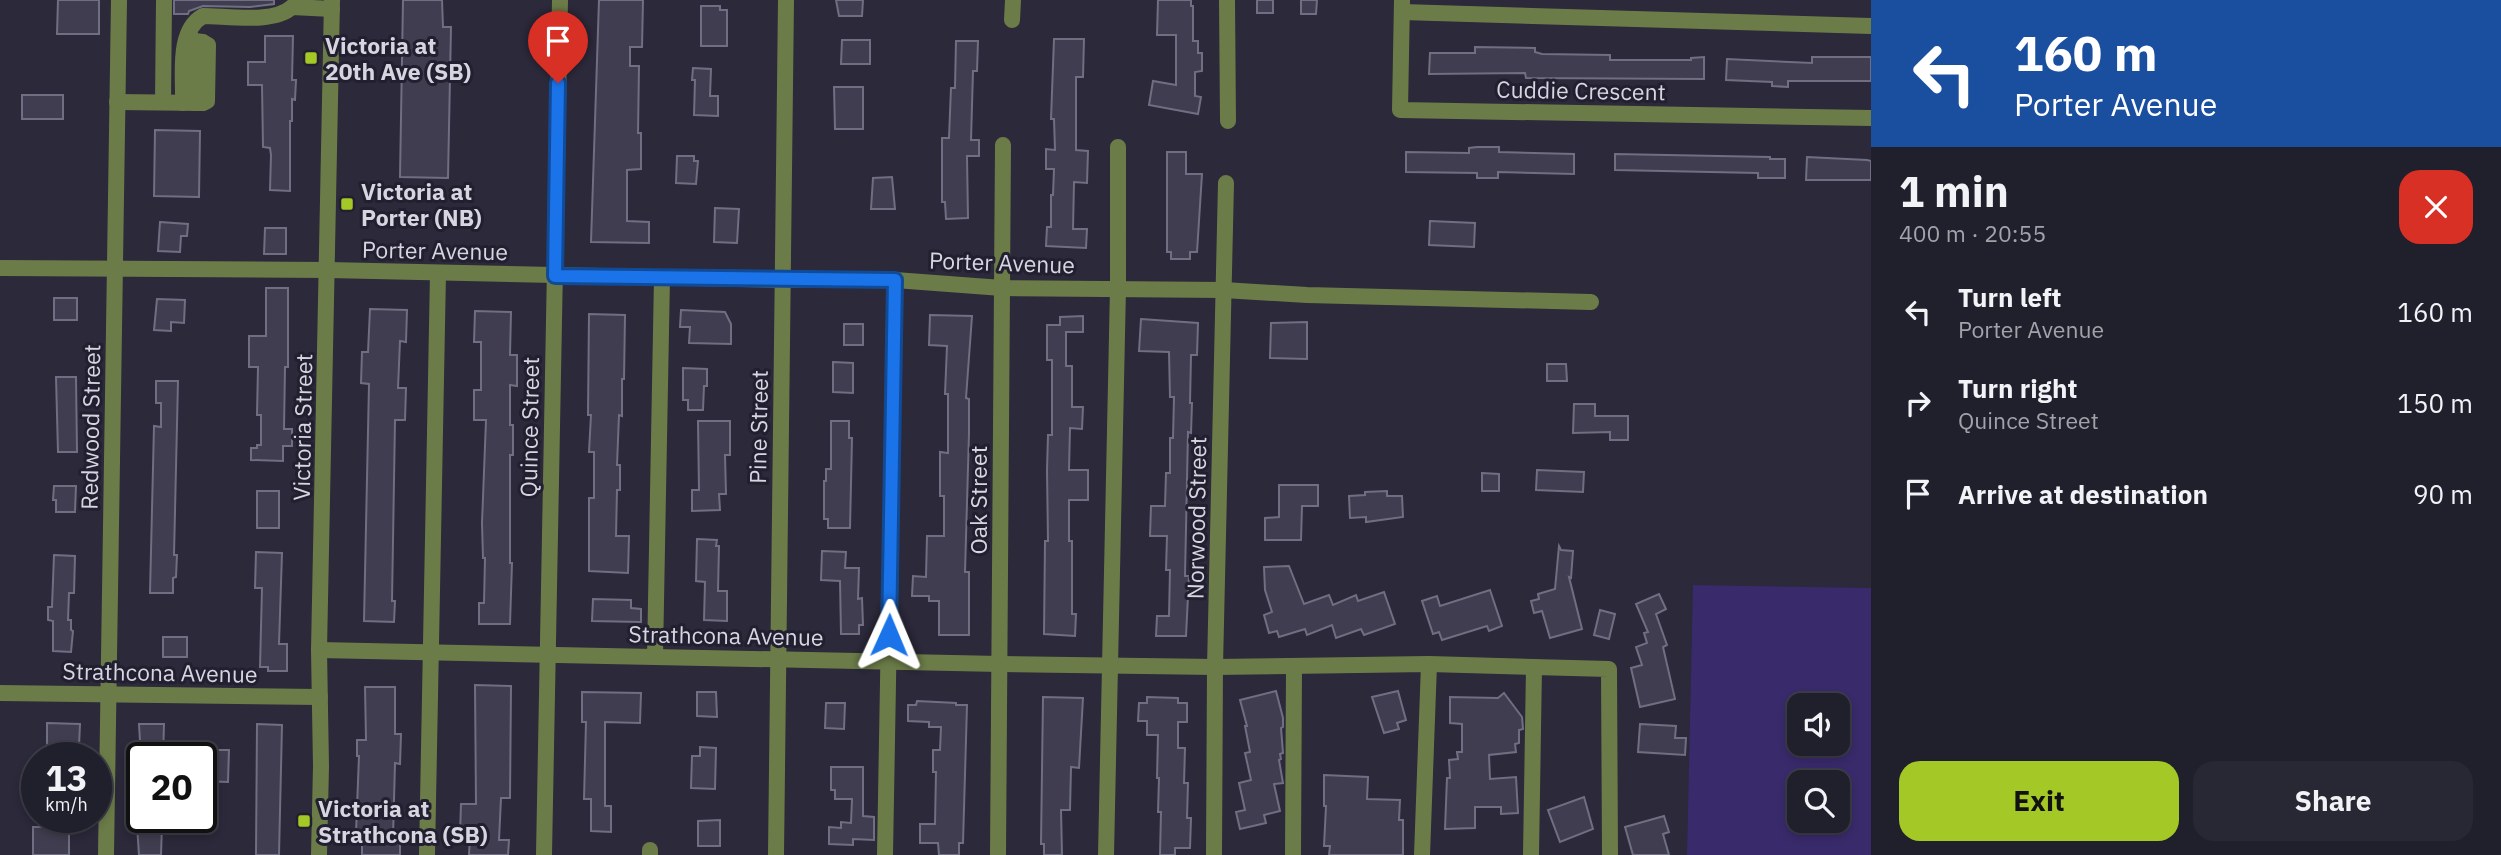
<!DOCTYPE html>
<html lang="en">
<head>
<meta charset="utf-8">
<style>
	body { margin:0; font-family:"IBM Plex Sans",sans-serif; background:#282734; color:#f1f3f6; height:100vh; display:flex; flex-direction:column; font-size:26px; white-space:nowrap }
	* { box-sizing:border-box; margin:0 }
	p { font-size:23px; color:#a2a2a9 }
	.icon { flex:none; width:38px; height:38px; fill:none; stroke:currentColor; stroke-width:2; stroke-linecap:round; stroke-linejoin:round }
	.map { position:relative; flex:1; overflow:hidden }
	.sheet { display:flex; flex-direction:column; background:#201f2c; width:630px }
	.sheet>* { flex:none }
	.guide { background:#1a4fa0; color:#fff; overflow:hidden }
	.controls { position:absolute; left:1787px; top:693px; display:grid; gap:14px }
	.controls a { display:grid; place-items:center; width:63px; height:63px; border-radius:14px; background:#201f2c; box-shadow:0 4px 10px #0003,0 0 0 2px #3d3d48; font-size:35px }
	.speed { position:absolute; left:21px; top:742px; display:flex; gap:14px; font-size:35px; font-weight:700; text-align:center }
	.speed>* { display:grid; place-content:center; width:91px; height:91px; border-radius:50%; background:#201f2c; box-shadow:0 4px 10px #0003,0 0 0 2px #3d3d48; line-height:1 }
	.speed small { font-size:18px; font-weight:400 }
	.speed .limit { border:4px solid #111; border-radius:10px; background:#fff; color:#111 }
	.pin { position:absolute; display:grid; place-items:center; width:60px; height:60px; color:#fff; margin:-72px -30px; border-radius:50% 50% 50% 0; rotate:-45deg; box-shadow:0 0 7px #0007 }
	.pin .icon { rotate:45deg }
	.me { position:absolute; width:77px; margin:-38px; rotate:1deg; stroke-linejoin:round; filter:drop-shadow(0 0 5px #0008) }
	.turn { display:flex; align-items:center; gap:24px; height:147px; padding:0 28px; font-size:32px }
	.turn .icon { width:91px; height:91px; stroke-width:2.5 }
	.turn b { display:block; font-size:49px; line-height:60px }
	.round { display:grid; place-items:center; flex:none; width:74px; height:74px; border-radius:21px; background:#282734 }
	.overview { display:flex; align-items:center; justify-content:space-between; height:119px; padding:0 28px }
	h1 { font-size:42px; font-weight:800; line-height:52px }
	.button { display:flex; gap:14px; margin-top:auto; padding:14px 28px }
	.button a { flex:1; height:80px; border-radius:21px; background:#a4c825; color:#111; font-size:28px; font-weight:800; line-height:80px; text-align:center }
	.button a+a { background:#282734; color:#f1f3f6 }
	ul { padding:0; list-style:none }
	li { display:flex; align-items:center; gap:21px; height:91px; padding:0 28px }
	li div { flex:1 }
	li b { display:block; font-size:26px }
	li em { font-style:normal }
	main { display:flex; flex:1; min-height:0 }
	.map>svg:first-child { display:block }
	.green { fill:#392a6b; fill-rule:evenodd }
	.building { fill:#3f3d4f; stroke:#706e82; stroke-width:2 }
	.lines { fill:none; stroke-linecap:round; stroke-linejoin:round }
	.minor { stroke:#6c7c48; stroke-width:16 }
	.route-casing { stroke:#114b97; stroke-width:18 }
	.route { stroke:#1a73e8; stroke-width:12 }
	.poi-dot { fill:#a4c825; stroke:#222030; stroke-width:2.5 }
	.labels { text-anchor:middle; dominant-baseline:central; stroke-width:6; stroke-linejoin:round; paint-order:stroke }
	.poi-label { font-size:23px; font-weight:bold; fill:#d6d5e0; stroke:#222030; text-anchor:start }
	.street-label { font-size:23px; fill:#d6d5e0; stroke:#222030 }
</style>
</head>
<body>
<main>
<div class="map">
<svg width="1871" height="855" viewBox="0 0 1871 855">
	<rect width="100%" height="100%" fill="#2b293a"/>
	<!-- green -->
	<path class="green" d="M1693 585 1871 588V855H1687ZM1799 705H1838V744H1799ZM1799 782H1838V821H1799Z"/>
	<!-- building -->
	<g class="building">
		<polygon points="58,0 99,0 99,34 57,34"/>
		<polygon points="174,0 274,0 274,4 250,7 203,6 189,11 188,14 174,14"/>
		<polygon points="403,0 442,0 443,27 451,27 448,178 400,177"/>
		<polygon points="599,0 643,0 642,47 630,47 630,66 639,66 638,133 641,133 641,169 627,170 627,221 649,222 649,243 591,242"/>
		<polygon points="836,0 863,0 862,16 839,16"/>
		<polygon points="1158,0 1191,0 1191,6 1193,6 1193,41 1198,41 1198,53 1202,53 1202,71 1195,72 1195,96 1201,97 1198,114 1149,105 1153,81 1176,85 1176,35 1157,35"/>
		<rect x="1257" y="0" width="16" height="13"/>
		<polygon points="1301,0 1317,0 1316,14 1301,14"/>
		<polygon points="701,6 720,6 720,10 727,10 727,46 701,46"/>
		<polygon points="265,36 293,36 292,80 296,80 295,100 292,99 292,121 290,121 290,191 270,190 271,155 270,148 263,147 262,85 248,85 248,62 265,62"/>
		<polygon points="1054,39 1084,39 1083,77 1076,77 1076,150 1088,151 1087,183 1074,182 1073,229 1087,229 1086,248 1046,246 1047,227 1051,227 1051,195 1053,195 1054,169 1046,169 1046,149 1055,150 1054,119 1051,119"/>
		<polygon points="842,40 870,40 870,64 841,64"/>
		<polygon points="956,41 978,41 977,71 973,71 971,140 979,140 979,156 967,156 968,218 946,219 945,202 942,202 942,138 949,138 951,88 955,88"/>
		<polygon points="1475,47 1535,48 1535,52 1542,54 1610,55 1610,60 1691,60 1691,58 1704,57 1704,79 1526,78 1525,73 1429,74 1430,53 1475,53"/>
		<polygon points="1812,57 1871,57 1871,81 1788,81 1788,87 1772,86 1772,82 1726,80 1727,59 1812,63"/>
		<polygon points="693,68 711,69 710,96 718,96 718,116 694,115 695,80 692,80"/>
		<polygon points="834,87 863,87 863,129 835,129"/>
		<rect x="22" y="95" width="41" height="24"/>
		<polygon points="155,130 200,131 199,197 154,196"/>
		<polygon points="1477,147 1499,147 1499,152 1574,154 1574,174 1498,172 1498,178 1477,178 1477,173 1406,172 1406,152 1469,153 1469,148"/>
		<polygon points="1167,152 1186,152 1186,174 1202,174 1197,252 1190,252 1190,259 1171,259 1171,252 1167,252"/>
		<polygon points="1615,154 1770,157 1770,159 1785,159 1785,178 1758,178 1758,173 1615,170"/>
		<polygon points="677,156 694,156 694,161 698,161 696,184 676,183"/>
		<polygon points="1807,157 1867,160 1871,161 1871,180 1806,180"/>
		<polygon points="892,177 895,209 871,209 873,178"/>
		<polygon points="715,208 739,209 737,243 714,242"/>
		<polygon points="1430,221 1475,223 1474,247 1429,245"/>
		<polygon points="160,222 188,224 187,236 181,236 180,252 158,251"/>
		<polygon points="265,228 286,228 286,254 264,254"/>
		<polygon points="266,288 288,288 288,367 285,367 284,429 292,429 292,446 283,446 283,461 251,460 251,448 257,448 257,445 261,445 261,415 257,415 258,367 249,367 249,336 266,336"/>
		<rect x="54" y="298" width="23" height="22"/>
		<polygon points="157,299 185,300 184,323 171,322 171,331 154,330"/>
		<polygon points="370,309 407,310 406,342 400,341 398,388 406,388 405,420 395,420 392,601 395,601 394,622 364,621 369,384 361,383 362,352 368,352"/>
		<polygon points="681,310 725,312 731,324 731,344 689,343 690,327 680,327"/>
		<polygon points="475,311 511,312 510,355 517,355 517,386 510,385 510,425 513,425 513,455 510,455 510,563 512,563 510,624 479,624 479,603 484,603 485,558 483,558 482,523 486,420 474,420 474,390 481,390 481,342 474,342"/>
		<polygon points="589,314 625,315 624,379 622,379 622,416 619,415 617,465 620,465 620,490 617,490 616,536 629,536 628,573 589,571 589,498 594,498 594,452 589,452 591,415 588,415"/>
		<polygon points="930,315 972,316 966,398 969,399 969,433 965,572 969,572 969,635 939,635 939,601 929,601 929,596 912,596 913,576 926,577 927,536 944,536 944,496 940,496 940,452 948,453 948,394 945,394 947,346 929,345"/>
		<polygon points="1083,316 1083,332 1066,332 1066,366 1072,366 1072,407 1083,407 1082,429 1070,428 1069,470 1088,470 1088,500 1069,500 1069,541 1072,541 1072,614 1076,614 1075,636 1044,634 1045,541 1048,541 1047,470 1048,435 1052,435 1052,360 1047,360 1047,325 1060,325 1060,317"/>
		<polygon points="1141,319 1198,323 1197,355 1191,355 1190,403 1192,403 1191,433 1188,432 1185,576 1189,576 1186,636 1156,636 1157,616 1169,616 1170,570 1166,570 1167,536 1150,536 1151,506 1165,506 1166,473 1170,473 1170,438 1173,438 1174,397 1170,397 1169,352 1139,351"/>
		<polygon points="1307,322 1307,359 1270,358 1271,323"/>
		<rect x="844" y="324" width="19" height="21"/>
		<polygon points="833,362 853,363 853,393 833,392"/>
		<polygon points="1547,364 1566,364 1567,381 1547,381"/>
		<polygon points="683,368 707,369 707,386 704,386 703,410 688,410 688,400 683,400"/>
		<polygon points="56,377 76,377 77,452 58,452"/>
		<polygon points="156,381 178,381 174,555 177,555 176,577 173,578 173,593 150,593 154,426 161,427 161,403 156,403"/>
		<polygon points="1574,404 1595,404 1595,416 1628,416 1628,440 1610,440 1610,432 1573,433"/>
		<polygon points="698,421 730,421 730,455 725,455 726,494 719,494 720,510 692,511 692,490 699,490"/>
		<polygon points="831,421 849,421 849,438 852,438 850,528 828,528 828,519 824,519 824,481 826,481 826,469 831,469"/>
		<polygon points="1537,470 1584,472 1583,492 1536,490"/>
		<polygon points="1482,473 1499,474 1499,491 1482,491"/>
		<polygon points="1279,485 1318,485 1318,506 1302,506 1301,540 1265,540 1265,518 1279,517"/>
		<polygon points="54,486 76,486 75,512 56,512 56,500 53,500"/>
		<rect x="257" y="491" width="22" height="37"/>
		<polygon points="1387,491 1387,496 1402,496 1403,517 1366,522 1366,517 1350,518 1349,496 1365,495 1365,492"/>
		<polygon points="697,539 717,540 716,546 719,546 718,591 727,591 727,621 704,620 705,582 696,581"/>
		<polygon points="1559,546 1561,550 1573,551 1571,578 1569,577 1582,629 1550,638 1542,611 1534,613 1531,601 1539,599 1538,594 1555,589"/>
		<polygon points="822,551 846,552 845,568 859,568 858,599 862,598 863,625 859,625 859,634 841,634 840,581 821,580"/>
		<polygon points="256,552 282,553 279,644 287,644 287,671 268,671 268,667 260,667 262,588 255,588"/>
		<polygon points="54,555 75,556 74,593 69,593 68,620 71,620 71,630 73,631 71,652 53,651 53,621 48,620 48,607 52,607"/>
		<polygon points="1289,566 1304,604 1329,595 1333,605 1356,595 1358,601 1384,592 1395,624 1364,635 1361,629 1336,638 1332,625 1307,635 1305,629 1279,637 1277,631 1269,633 1264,615 1272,612 1265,590 1264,567"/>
		<polygon points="1490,590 1502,626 1489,631 1487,626 1442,640 1439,632 1433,634 1422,601 1437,596 1440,606"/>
		<polygon points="1659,594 1666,609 1656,614 1667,645 1663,647 1675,699 1640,707 1631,668 1642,665 1636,647 1647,643 1644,633 1648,632 1636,604"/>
		<polygon points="593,599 631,600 631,608 641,609 641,622 592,621"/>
		<polygon points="1600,610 1615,614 1609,639 1594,635"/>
		<rect x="163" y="637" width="24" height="20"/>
		<polygon points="475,685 511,686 510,798 501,798 499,840 509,840 508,855 469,855 470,835 460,835 461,804 476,804"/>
		<polygon points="365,687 395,687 395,734 401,734 400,764 395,763 393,837 400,837 400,855 362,855 362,833 356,833 359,756 357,756 357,740 366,740"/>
		<polygon points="1276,691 1283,718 1283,727 1281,728 1283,753 1280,754 1281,759 1279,760 1283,783 1274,784 1280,811 1264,815 1266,823 1240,829 1236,812 1245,810 1239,783 1251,780 1245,753 1250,752 1245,726 1247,726 1240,700"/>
		<polygon points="1398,691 1406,720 1397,723 1399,729 1384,733 1372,697"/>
		<polygon points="582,692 641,693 640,723 605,722 605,806 611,806 611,832 591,831 591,799 584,799 586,722 582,722"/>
		<polygon points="697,692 716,692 717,717 697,716"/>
		<polygon points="1504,693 1522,717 1523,729 1519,730 1519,743 1515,744 1516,752 1489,755 1490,779 1516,777 1518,813 1501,814 1501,807 1475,807 1475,828 1445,829 1447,778 1450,778 1449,760 1458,759 1457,752 1462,752 1462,724 1450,723 1450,697 1498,698"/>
		<polygon points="1043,697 1083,698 1079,768 1071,767 1070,810 1061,810 1062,855 1044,855 1044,844 1041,844"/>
		<polygon points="1147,697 1178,698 1178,703 1187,703 1187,722 1178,722 1178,748 1185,748 1184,783 1188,783 1187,818 1191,818 1190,848 1175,848 1175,855 1160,855 1161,812 1158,812 1159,778 1157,778 1158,735 1147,735 1147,721 1138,721 1139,703 1147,703"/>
		<polygon points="917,701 956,703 956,705 967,705 963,843 959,843 959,855 939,855 938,843 920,843 920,824 935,824 936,772 933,772 933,750 940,750 941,727 929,727 929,722 908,721 908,705 916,705"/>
		<polygon points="826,703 845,703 844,729 825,728"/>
		<polygon points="47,723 80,724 79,746 47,746"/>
		<polygon points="139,724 164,724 163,758 141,758"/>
		<polygon points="257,724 282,725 279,855 256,855"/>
		<polygon points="1640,724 1676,726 1675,738 1686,738 1685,755 1638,752"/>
		<polygon points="700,747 716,748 715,789 691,788 692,756 700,756"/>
		<polygon points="201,750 229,750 228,782 201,781"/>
		<polygon points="831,767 863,767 863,816 874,817 874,840 853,839 853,845 829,844 829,827 841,828 841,822 851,823 852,799 835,799 835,790 831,790"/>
		<polygon points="1324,775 1368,777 1367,799 1400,800 1399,820 1403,820 1403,855 1329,855 1330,846 1324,846 1326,806 1324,806"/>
		<polygon points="1584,797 1593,829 1560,842 1548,810"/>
		<polygon points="1664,816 1669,832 1663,834 1669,855 1633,855 1625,827"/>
		<polygon points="43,817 66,817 66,827 69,827 69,855 33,855 33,827 43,827"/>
		<polygon points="720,820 720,846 698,846 698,821"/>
		<polygon points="137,825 162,825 161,855 139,855"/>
	</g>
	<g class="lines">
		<!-- minor -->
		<g class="minor">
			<polyline points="1227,0 1228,121"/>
			<polyline points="1402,0 1400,110 1871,118"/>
			<polyline points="1402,12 1871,26"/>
			<polyline points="1012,20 1013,0"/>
			<polyline points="189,33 195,47 195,103"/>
			<polyline points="117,102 203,103 207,101 208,45 203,42 194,41"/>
			<polyline points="163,102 164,0"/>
			<path d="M183 103C184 77 176 31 203 16 227 16 274 24 292 7L332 9"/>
			<polyline points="0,268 328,270 782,280 895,280 1002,288 1224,290 1307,295 1591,302"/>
			<polyline points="319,650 1000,664 1215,667 1429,664 1609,669 1610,855"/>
			<polyline points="655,656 662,277"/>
			<polyline points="0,693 320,697"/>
			<polyline points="650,850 650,855"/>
			<polyline points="106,855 119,0"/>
			<polyline points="319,855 321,766 319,650 332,0"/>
			<polyline points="427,855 438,273"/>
			<polyline points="544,855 560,0"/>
			<polyline points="776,855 786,0"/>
			<polyline points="885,855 895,280"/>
			<polyline points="998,855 1003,145"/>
			<polyline points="1106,855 1118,288 1118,147"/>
			<polyline points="1214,855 1215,667 1226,183"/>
			<polyline points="1293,855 1294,666"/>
			<polyline points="1422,855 1429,664"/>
			<polyline points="1531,855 1534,667"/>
		</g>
	</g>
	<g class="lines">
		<defs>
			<polyline id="route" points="558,83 555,276 895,280 889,635"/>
		</defs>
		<!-- route casing -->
		<use href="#route" class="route-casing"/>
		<!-- route -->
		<use href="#route" class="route"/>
	</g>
	<!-- markers -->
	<g class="poi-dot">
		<rect x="304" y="51" width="14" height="14" rx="3.5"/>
		<rect x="340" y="197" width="14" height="14" rx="3.5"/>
		<rect x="297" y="814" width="14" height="14" rx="3.5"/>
	</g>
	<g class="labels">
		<!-- poi labels -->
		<g class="poi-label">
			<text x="325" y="45">Victoria at<tspan x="325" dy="26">20th Ave (SB)</tspan></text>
			<text x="361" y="191">Victoria at<tspan x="361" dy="26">Porter (NB)</tspan></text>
			<text x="318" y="808">Victoria at<tspan x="318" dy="26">Strathcona (SB)</tspan></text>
		</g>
		<!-- street labels -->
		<g class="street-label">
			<text transform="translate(1581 90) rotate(1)">Cuddie Crescent</text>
			<text transform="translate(435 250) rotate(1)">Porter Avenue</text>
			<text transform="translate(1002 262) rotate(2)">Porter Avenue</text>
			<text transform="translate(90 427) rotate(-89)">Redwood Street</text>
			<text transform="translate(302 427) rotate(-89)">Victoria Street</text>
			<text transform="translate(529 427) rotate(-89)">Quince Street</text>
			<text transform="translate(758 427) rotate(-89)">Pine Street</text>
			<text transform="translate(978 500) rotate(-90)">Oak Street</text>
			<text transform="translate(1196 518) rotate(-89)">Norwood Street</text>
			<text transform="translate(726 635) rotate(1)">Strathcona Avenue</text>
			<text transform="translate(160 672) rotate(1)">Strathcona Avenue</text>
		</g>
	</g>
</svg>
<div class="controls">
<a><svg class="icon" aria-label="sound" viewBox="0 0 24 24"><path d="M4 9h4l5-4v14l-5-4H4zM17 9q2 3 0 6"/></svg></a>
<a><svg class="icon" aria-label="search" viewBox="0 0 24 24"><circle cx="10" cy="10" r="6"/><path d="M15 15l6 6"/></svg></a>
</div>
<div class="speed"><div>13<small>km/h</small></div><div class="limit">20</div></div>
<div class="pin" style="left:558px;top:83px;background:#d93025"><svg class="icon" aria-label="arrive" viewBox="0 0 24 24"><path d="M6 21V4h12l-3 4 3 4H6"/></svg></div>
<svg class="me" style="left:889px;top:635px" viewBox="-20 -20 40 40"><path d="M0-17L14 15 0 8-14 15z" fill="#1a73e8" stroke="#fff" stroke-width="4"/></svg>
</div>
<section class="sheet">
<div class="guide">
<div class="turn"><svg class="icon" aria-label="left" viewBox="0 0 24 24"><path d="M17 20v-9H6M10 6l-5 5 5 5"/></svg><div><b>160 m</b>Porter Avenue</div></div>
</div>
<div class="overview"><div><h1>1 min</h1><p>400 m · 20:55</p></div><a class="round" style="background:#d93025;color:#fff"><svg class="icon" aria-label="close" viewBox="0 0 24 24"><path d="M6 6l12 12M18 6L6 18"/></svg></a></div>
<ul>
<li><svg class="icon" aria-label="left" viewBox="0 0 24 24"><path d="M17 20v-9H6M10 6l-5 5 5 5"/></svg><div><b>Turn left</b><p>Porter Avenue</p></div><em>160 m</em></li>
<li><svg class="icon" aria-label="right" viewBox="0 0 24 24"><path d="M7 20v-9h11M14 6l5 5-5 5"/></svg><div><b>Turn right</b><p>Quince Street</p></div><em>150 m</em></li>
<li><svg class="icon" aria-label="arrive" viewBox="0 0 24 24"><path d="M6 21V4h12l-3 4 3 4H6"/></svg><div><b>Arrive at destination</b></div><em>90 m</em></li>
</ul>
<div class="button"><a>Exit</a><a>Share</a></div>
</section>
</main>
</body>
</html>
